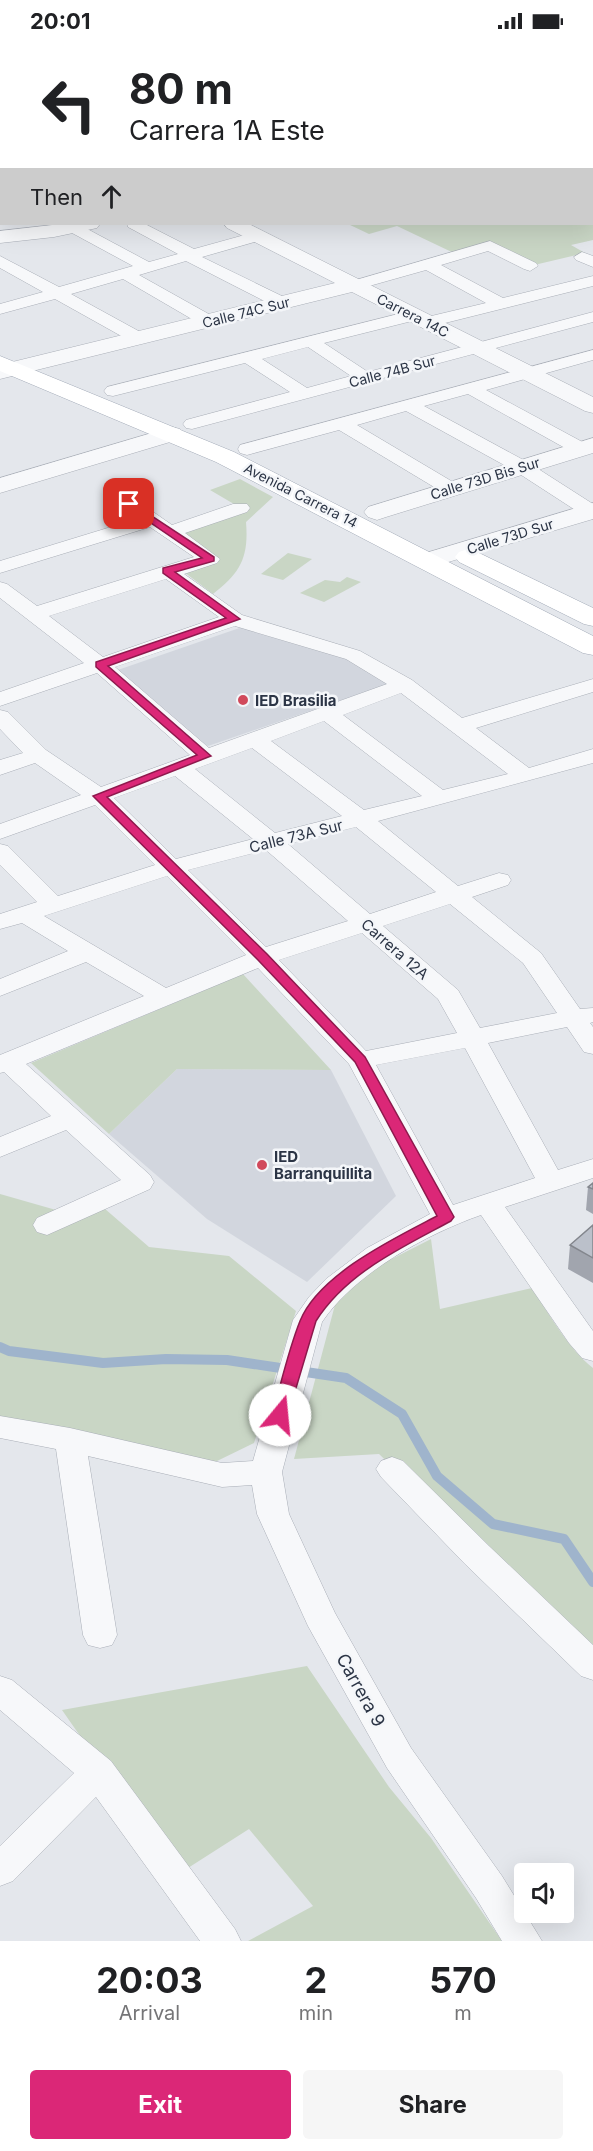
<!DOCTYPE html>
<html lang="en">
<head>
<meta charset="utf-8">
<style>
	body { margin:0; font-family:Inter,sans-serif; background:#f6f6f6; color:#202124; height:100vh; display:flex; flex-direction:column; font-size:22px; white-space:nowrap }
	* { box-sizing:border-box; margin:0 }
	p { font-size:20px; color:#757577 }
	.icon { flex:none; width:33px; height:33px; fill:none; stroke:currentColor; stroke-width:2; stroke-linecap:round; stroke-linejoin:round }
	.map { position:relative; height:1899px; overflow:hidden }
	.panel { display:flex; flex-direction:column; background:#fff; flex:1 }
	.panel>* { flex:none }
	.hud { position:absolute; left:0px; top:0px; width:594px; height:183px; box-shadow:0 6px 24px #0002; background:#fff; color:#202124; overflow:hidden }
	.buttons { position:absolute; left:514px; top:1821px; display:grid; gap:12px }
	.buttons a { display:grid; place-items:center; width:60px; height:60px; border-radius:6px; background:#fff; box-shadow:0 6px 24px #0002; font-size:30px }
	.pin { position:absolute; display:grid; place-items:center; width:51px; height:51px; color:#fff; margin:-26px; border-radius:12px; box-shadow:0 3px 9px #0006 }
	.me { position:absolute; width:66px; margin:-33px; rotate:17deg; stroke-linejoin:round; filter:drop-shadow(0 0 4px #0008) }
	.turn { display:flex; align-items:center; gap:21px; height:126px; padding:0 30px; font-size:27px }
	.turn .icon { width:78px; height:78px; stroke-width:2.5 }
	.turn b { display:block; font-size:42px; line-height:51px }
	.then { display:flex; align-items:center; height:57px; padding:0 30px; background:#0003; gap:12px; font-size:22px }
	.eta { display:flex; justify-content:space-evenly; align-items:center; height:102px; text-align:center }
	.eta b { font-size:36px; font-weight:700; line-height:42px }
	.cta { display:flex; gap:12px; margin-top:auto; padding:12px 30px }
	.cta a { flex:1; height:69px; border-radius:6px; background:#db2777; color:#fff; font-size:24px; font-weight:700; line-height:69px; text-align:center }
	.cta a+a { background:#f6f6f6; color:#202124 }
	.status { display:flex; justify-content:space-between; align-items:center; height:42px; padding:0 30px; background:#fff; direction:ltr }
	.status svg { height:16px; fill:currentColor }
	.map>svg:first-child { display:block }
	.built { fill:#d2d6de }
	.green { fill:#c9d6c5 }
	.lines { fill:none; stroke-linecap:round; stroke-linejoin:round }
	.stream { stroke:#9fb4cc; stroke-width:10 }
	.minor-casing { stroke:#a9aeb7; stroke-width:1 }
	.tertiary-casing { stroke:#a9aeb7; stroke-width:1 }
	.primary-casing { stroke:#a3abb8; stroke-width:1 }
	.minor { fill:#f7f8fa; fill-rule:evenodd }
	.tertiary { fill:#f7f8fa; fill-rule:evenodd }
	.primary { fill:#fff; fill-rule:evenodd }
	.wall { fill:#a1a5ae }
	.building { fill:#bbc0ca; stroke:#83868d; stroke-width:1.5 }
	.route { fill:#db2777; stroke:#8e194d; stroke-width:1.5 }
	.poi-dot { fill:#d1495b; stroke:#f4f6f9; stroke-width:2 }
	.labels { text-anchor:middle; dominant-baseline:central; stroke-width:5; stroke-linejoin:round; paint-order:stroke }
	.far-street-label { font-size:14px; fill:#2b3445; stroke:#f4f6f9 }
	.poi-label { font-size:15px; font-weight:bold; fill:#2b3445; stroke:#f4f6f9; text-anchor:start }
	.street-label { font-size:15px; fill:#2b3445; stroke:#f4f6f9 }
	.near-street-label { font-size:18px; fill:#2b3445; stroke:#f4f6f9 }
</style>
</head>
<body>
<div class="status"><b>20:01</b><svg viewBox="0 0 49 12"><path d="M0 12V9h3v3zM5 12V6h3v6zM10 12V3h3v9zM15 12V0h3v12zM26 1h20v11H26zM47 4h2v5h-2z"/></svg></div>
<div class="map">
<svg width="593" height="1899" viewBox="0 0 593 1899">
	<rect width="100%" height="100%" fill="#e4e7ec"/>
	<!-- built -->
	<g class="built">
		<polygon points="251,582 355,620 388,642 208,704 163,674 112,630"/>
		<polygon points="177,1027 331,1028 396,1154 307,1240 207,1177 109,1092"/>
	</g>
	<!-- green -->
	<g class="green">
		<polygon points="593,145 593,198 571,203 585,211 530,224 490,205 458,213 397,184 369,192 348,182 592,182"/>
		<path d="M240 437 273 455 246 480C249 516 240 531 213 552L184 530 219 519 176 487 239 465 210 448Z"/>
		<polygon points="288,511 312,517 283,538 261,532"/>
		<polygon points="347,535 361,540 324,560 300,551 325,538 340,540"/>
		<polygon points="243,932 331,1028 177,1027 109,1092 31,1021"/>
		<polygon points="0,1152 70,1172 97,1160 149,1205 229,1214 296,1269 254,1401 215,1420 0,1378"/>
		<path d="M431 1197 440 1267 532 1246C550 1273 567 1305 593 1326V1616L379 1412 294 1417 336 1259 376 1225Z"/>
		<polygon points="307,1624 389,1745 431,1796 502,1899 248,1899 313,1864 249,1787 177,1833 62,1668"/>
	</g>
	<g class="lines">
		<!-- stream -->
		<g class="stream">
			<polyline points="0,1305 9,1309 103,1321 166,1317 227,1318 287,1327"/>
			<polyline points="299,1329 346,1336 402,1372 437,1434 493,1482 564,1497 593,1540"/>
		</g>
		<defs>
			<g id="minor">
				<rect x="445" y="0" width="14" height="2"/>
				<rect x="0" y="18" width="2" height="8"/>
				<polygon points="60,182 78,182 149,220 178,212 128,185 127,182 145,182 194,207 259,189 265,191 267,194 265,197 202,215 288,257 290,261 288,265 276,265 186,219 139,233 214,275 216,279 214,283 202,283 123,237 71,252 144,292 147,296 144,300 132,300 55,257 0,272 0,262 43,250 0,226 0,214 59,245 133,224 61,185"/>
				<polygon points="490,199 536,221 538,224 530,229 524,227 488,209 441,223 503,256 593,234 593,244 429,285 423,284 421,280 423,276 486,261 426,228 355,248 347,243 349,240"/>
				<polygon points="582,210 593,214 593,225 576,218 574,215"/>
				<path d="M414 268 420 269 422 273 420 277 324 301 368 330 593 270V280L192 387 186 386 183 382 186 378 290 350 245 321 113 354 107 353 104 349 107 345ZM308 305 351 334 307 346 262 317Z"/>
				<polygon points="593,308 593,318 486,348 588,403 590,407 588,411 574,411 468,352 424,364 529,421 593,462 593,477 586,475 515,429 406,369 357,383 458,443 461,447 458,451 444,451 339,388 247,413 240,411 238,407 240,403"/>
				<path d="M129 456 136 458 172 483 233 462H247L250 466 247 470 185 491 220 517 217 521 184 532 242 573 360 609 412 638 462 676 593 637V650L476 686 529 726 593 707V721L378 779 458 844 499 831 508 833 511 838 508 843 472 855 541 911 580 967 593 966V980L590 981 593 985V1012L584 1010 567 985 488 1001 558 1128 593 1117V1136L505 1165 593 1289V1319L582 1316 569 1301 481 1173C427 1192 355 1231 322 1280L282 1430 289 1472 335 1571 411 1706 502 1834 542 1899H502L476 1856 387 1726 308 1584 257 1472 252 1443 222 1445 88 1414 117 1593 112 1603 100 1606 88 1603 83 1593 56 1407 0 1396V1374L70 1386 222 1421 253 1419 293 1278 309 1255 326 1237 367 1206 430 1172 349 1022 258 926 26 1022 150 1133 154 1140 150 1147 47 1193 37 1190 33 1183 37 1176 121 1138 66 1088 0 1115V1095L51 1074 4 1030 0 1031V1013L144 954 86 920 0 954V937L68 909 22 881 0 887V872L37 860 0 823V802L8 804 58 854 155 823 95 763 0 797V782L81 753 35 721 0 733V718L23 711 0 687V668L8 670 46 708 101 745 190 713 97 631 0 664V650L84 621 0 556V540L7 542 37 564 194 515 150 485 0 531V519L137 477 119 462 122 458ZM166 537 219 575 103 615 49 574ZM235 584 346 617 387 642 209 706 115 625ZM401 651 508 732 443 748 343 673ZM324 679 422 754 364 768 271 699ZM252 706 342 774 275 791 195 727ZM175 734 253 797 176 817 114 756ZM356 785 436 850 370 872 288 802ZM266 808 348 879 266 905 188 828ZM167 834 246 913 166 946 44 874ZM450 862 523 921 557 971 480 986 458 948 383 884ZM362 891 438 957 457 991 366 1009 279 918ZM465 1006 535 1136 453 1163 376 1023Z"/>
				<polygon points="392,1415 403,1419 489,1504 593,1603 593,1638 581,1634 465,1522 381,1435 376,1427 381,1419"/>
				<polygon points="0,1634 12,1638 111,1719 235,1887 241,1899 200,1899 96,1755 13,1839 0,1844 0,1804 74,1731 0,1668"/>
			</g>
			<g id="tertiary">
				<rect x="169" y="0" width="18" height="2"/>
				<rect x="592" y="26" width="1" height="10"/>
				<rect x="0" y="124" width="2" height="12"/>
				<polygon points="61,182 100,182 97,186 54,195 0,201 0,189"/>
				<polygon points="224,182 249,182 593,355 593,371 585,369 352,250 0,337 0,323 335,241 227,186"/>
				<polygon points="172,385 180,387 184,392 180,397 0,451 0,436"/>
				<polygon points="593,396 593,411 386,475 377,478 368,475 364,470 368,465"/>
				<polygon points="593,461 593,477 428,526 419,523 415,518 419,513"/>
			</g>
			<g id="primary">
				<polygon points="0,314 234,410 593,594 593,613 583,611 216,420 0,329"/>
				<polygon points="468,507 477,510 593,566 593,584 584,582 459,520 455,515 459,510"/>
			</g>
		</defs>
		<!-- minor casing -->
		<use href="#minor" class="minor-casing"/>
		<!-- tertiary casing -->
		<use href="#tertiary" class="tertiary-casing"/>
		<!-- primary casing -->
		<use href="#primary" class="primary-casing"/>
		<!-- minor -->
		<use href="#minor" class="minor"/>
		<!-- tertiary -->
		<use href="#tertiary" class="tertiary"/>
		<!-- primary -->
		<use href="#primary" class="primary"/>
	</g>
	<!-- wall -->
	<g class="wall">
		<polygon points="593,1141 593,1172 586,1168 588,1145"/>
		<polygon points="593,1183 593,1241 568,1227 570,1203"/>
	</g>
	<!-- building -->
	<g class="building">
		<polygon points="593,1141 593,1147 588,1145"/>
		<polygon points="593,1183 593,1216 570,1203"/>
	</g>
	<!-- route -->
	<path class="route" d="M129 459 214 515V519L175 530 240 577 108 624 211 714 107 755 267 912 365 1015 454 1175 451 1179C403 1205 347 1230 316 1279L288 1373 286 1377H274L272 1373C281 1342 288 1309 300 1279 319 1232 395 1196 437 1174L355 1020 258 918 93 754 197 713 96 625V620L226 576 163 531V526L202 516 126 464 124 462Z"/>
	<!-- markers -->
	<g class="poi-dot">
		<circle cx="243" cy="658" r="6"/>
		<circle cx="262" cy="1123" r="6"/>
	</g>
	<g class="labels">
		<!-- far-street labels -->
		<g class="far-street-label">
			<text transform="translate(246 270) rotate(-14)">Calle 74C Sur</text>
			<text transform="translate(413 273) rotate(27)">Carrera 14C</text>
			<text transform="translate(392 329) rotate(-15)">Calle 74B Sur</text>
			<text transform="translate(485 436) rotate(-17)">Calle 73D Bis Sur</text>
			<text transform="translate(301 453) rotate(27)">Avenida Carrera 14</text>
			<text transform="translate(510 494) rotate(-17)">Calle 73D Sur</text>
		</g>
		<!-- poi labels -->
		<g class="poi-label">
			<text x="255" y="658">IED Brasilia</text>
			<text x="274" y="1114">IED<tspan x="274" dy="17">Barranquillita</tspan></text>
		</g>
		<!-- street labels -->
		<g class="street-label">
			<text transform="translate(296 794) rotate(-14)">Calle 73A Sur</text>
			<text transform="translate(395 907) rotate(41)">Carrera 12A</text>
		</g>
		<!-- near-street labels -->
		<g class="near-street-label">
			<text transform="translate(361 1648) rotate(61)">Carrera 9</text>
		</g>
	</g>
</svg>
<div class="buttons">
<a><svg class="icon" aria-label="sound" viewBox="0 0 24 24"><path d="M4 9h4l5-4v14l-5-4H4zM17 9q2 3 0 6"/></svg></a>
</div>
<div class="pin" style="left:129px;top:462px;background:#d93025"><svg class="icon" aria-label="arrive" viewBox="0 0 24 24"><path d="M6 21V4h12l-3 4 3 4H6"/></svg></div>
<svg class="me" style="left:280px;top:1373px" viewBox="-20 -20 40 40"><circle r="19" fill="#fff"/><path d="M0-13L10 11 0 6-10 11z" fill="#db2777"/></svg>
<div class="hud">
<div class="turn"><svg class="icon" aria-label="left" viewBox="0 0 24 24"><path d="M17 20v-9H6M10 6l-5 5 5 5"/></svg><div><b>80 m</b>Carrera 1A Este</div></div>
<div class="then">Then<svg class="icon" aria-label="ahead" viewBox="0 0 24 24"><path d="M12 20V5M6 11l6-6 6 6"/></svg></div>
</div>
</div>
<section class="panel">
<div class="eta">
<div><b>20:03</b><p>Arrival</p></div>
<div><b>2</b><p>min</p></div>
<div><b>570</b><p>m</p></div>
</div>
<div class="cta"><a>Exit</a><a>Share</a></div>
</section>
</body>
</html>
